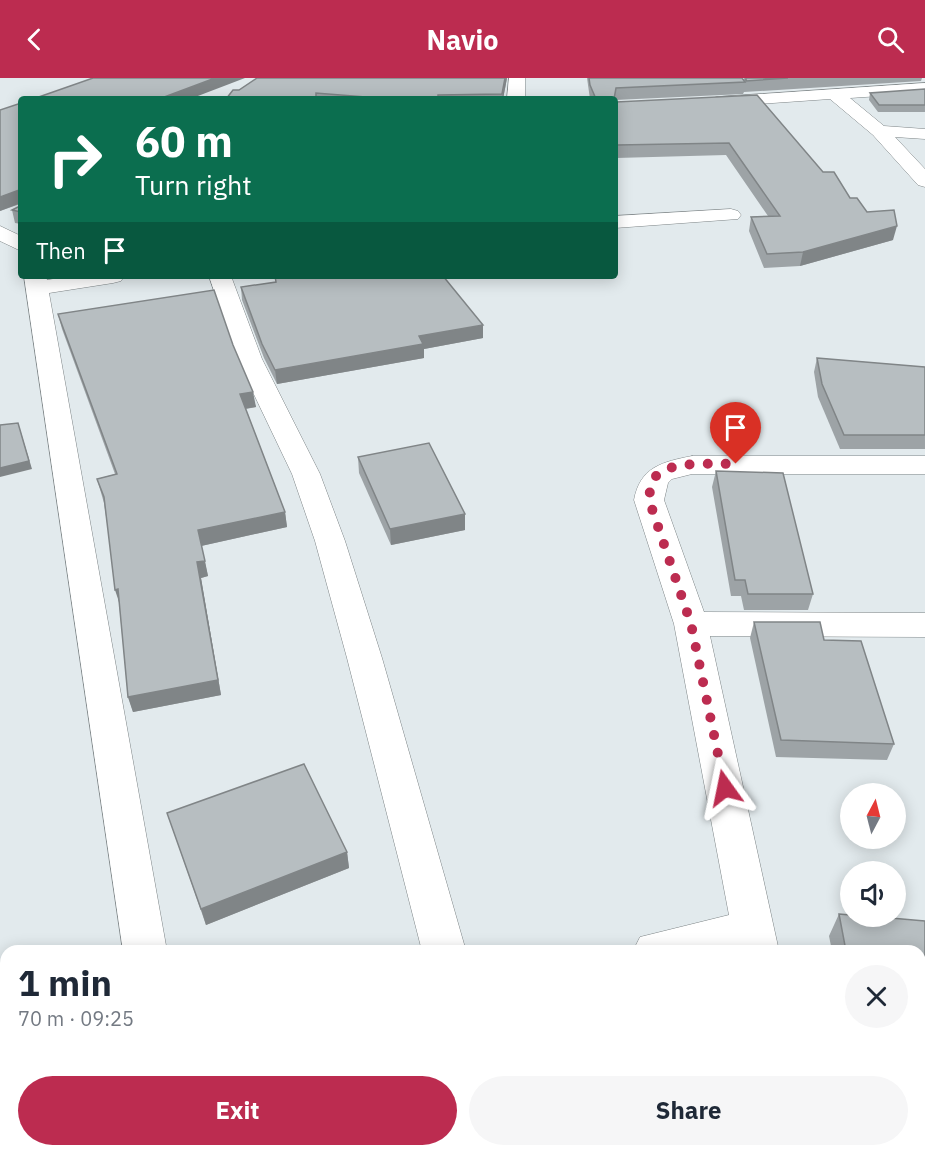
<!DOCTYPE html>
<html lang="en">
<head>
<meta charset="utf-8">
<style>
	body { margin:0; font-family:"IBM Plex Sans",sans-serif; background:#f6f6f7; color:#1f2937; height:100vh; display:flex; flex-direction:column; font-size:22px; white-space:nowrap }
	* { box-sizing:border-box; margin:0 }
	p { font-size:20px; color:#747a83 }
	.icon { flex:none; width:33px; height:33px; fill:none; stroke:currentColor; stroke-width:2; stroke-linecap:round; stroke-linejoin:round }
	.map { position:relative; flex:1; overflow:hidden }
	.side { position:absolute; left:0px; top:867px; width:926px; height:212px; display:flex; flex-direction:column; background:#fff; border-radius:18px 18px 0 0; box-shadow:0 3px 15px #0003 }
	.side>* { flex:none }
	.hud { position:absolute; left:18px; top:18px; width:600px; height:183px; border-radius:6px; box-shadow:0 3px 15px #0003; background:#0b6e4f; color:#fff; overflow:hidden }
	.needle { width:39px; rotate:7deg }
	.fabs { position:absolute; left:840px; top:705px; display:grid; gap:12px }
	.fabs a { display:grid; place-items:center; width:66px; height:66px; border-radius:50%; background:#fff; box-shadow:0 3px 15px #0003; font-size:30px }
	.pin { position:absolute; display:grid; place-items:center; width:51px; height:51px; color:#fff; margin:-62px -26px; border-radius:50% 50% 50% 0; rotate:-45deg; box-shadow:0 0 6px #0007 }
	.pin .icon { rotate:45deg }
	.me { position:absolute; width:66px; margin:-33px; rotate:348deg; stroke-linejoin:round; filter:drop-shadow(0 0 4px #0008) }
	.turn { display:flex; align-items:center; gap:21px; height:126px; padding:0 18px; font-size:27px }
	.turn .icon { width:78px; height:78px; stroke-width:2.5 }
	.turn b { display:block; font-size:42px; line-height:51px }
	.then { display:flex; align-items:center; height:57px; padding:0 18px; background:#0003; gap:12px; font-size:22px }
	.round { display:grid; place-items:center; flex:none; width:63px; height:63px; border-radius:32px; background:#f6f6f7 }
	.head { display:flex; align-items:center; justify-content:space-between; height:102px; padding:0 18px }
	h1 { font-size:36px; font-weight:700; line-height:45px }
	.primary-button { display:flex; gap:12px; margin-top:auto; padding:12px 18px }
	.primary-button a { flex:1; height:69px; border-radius:36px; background:#bc2c50; color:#fff; font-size:24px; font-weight:700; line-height:69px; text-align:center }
	.primary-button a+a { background:#f6f6f7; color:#1f2937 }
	header { display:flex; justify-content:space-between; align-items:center; height:78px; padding:0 18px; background:#bc2c50; color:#fff; font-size:27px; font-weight:700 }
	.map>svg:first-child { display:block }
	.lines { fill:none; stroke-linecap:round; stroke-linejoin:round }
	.minor-casing { stroke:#7d8486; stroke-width:1 }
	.minor { fill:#fff; fill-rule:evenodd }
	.wall { fill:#9da3a6 }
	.shaded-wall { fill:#808587 }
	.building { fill:#b7bec1; stroke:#808587; stroke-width:1.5 }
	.route { stroke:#bc2c50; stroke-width:10; stroke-dasharray:0 18 }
</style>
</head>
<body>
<header><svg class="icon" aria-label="back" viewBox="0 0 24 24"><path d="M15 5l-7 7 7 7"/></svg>Navio<svg class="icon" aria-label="search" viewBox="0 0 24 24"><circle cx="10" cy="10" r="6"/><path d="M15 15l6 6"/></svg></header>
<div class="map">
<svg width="925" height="1078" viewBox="0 0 925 1078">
	<rect width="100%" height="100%" fill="#e2eaed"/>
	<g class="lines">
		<defs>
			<g id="minor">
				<polygon points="509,0 525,0 525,21 507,21"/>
				<polygon points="925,5 925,15 850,20 884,48 925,51 925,61 895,59 925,91 925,109 918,107 873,57 830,21 716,29 707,24 716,19"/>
				<polygon points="731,131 738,133 741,137 738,141 615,150 615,138"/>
				<polygon points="0,148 21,158 21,173 0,163"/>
				<polygon points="24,198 46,198 47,202 71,198 124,198 121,203 113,205 49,215 167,873 123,873"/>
				<polygon points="209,198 231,198 262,281 320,396 345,463 382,580 466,873 422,873 347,580 315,463 292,396 237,281"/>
				<path d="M692 378H925V396H692L672 401 668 405 664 422 704 534 925 535V559L710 558 779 873H633L640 859 729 837 674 546 634 422C640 389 662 384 692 378Z"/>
				<polygon points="153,1072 203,1072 204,1078 154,1078"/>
				<polygon points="759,1072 809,1072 810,1078 760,1078"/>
			</g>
		</defs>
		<!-- minor casing -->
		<use href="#minor" class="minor-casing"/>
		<!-- minor -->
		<use href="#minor" class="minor"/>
	</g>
	<!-- wall -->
	<g class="wall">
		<polygon points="507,0 503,21 226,21"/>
		<polygon points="587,0 742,0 744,2 744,0 922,0 921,3 744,14 743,16 615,22 590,21"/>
		<polygon points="925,11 925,34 878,34 869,22 870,15"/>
		<polygon points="615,23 823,94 850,120 867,134 893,162 800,188 764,190 749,153 751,139 768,138 726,77 616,80 615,78"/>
		<polygon points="21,25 21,146 15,145 12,132 20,128 20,126 0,133"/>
		<polygon points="276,204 483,260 424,271 424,280 277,306 264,280 242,222 241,209"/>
		<polygon points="58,236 233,267 256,329 246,331 285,434 287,449 201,468 208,498 201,500 221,617 133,634 128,619 119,525 104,425 97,401 115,396 62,251"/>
		<polygon points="817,280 925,289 925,371 840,371 818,319 814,294"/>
		<polygon points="358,379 465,436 465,452 391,467 359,395"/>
		<polygon points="716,393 813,516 808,532 744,532 741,518 731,518 712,409"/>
		<polygon points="754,544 894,666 887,682 776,679 750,560"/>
		<polygon points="167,735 347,774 349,790 206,847"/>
		<polygon points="839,836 925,843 925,960 920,960 920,873 832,873 829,858"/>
	</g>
	<!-- shaded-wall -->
	<g class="shaded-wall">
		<polygon points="215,0 245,0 190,21 159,21"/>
		<polygon points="505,0 507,0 503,21 502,21"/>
		<polygon points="19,112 21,125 0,133 0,119"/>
		<polygon points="897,148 893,162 800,188 803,174"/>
		<polygon points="483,247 483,260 424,271 424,280 277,306 275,292 419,258"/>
		<polygon points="253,314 256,329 243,331 240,316"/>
		<polygon points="18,345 32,391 0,399 0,390"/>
		<polygon points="285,434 287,449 201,468 198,452"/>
		<polygon points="465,436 465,452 391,467 390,451"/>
		<polygon points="205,483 208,498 201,500 221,617 133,634 128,619 197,484"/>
		<polygon points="118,511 120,527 115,512"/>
		<polygon points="347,774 349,790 206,847 201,831"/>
	</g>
	<!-- building -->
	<g class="building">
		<polygon points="93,0 215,0 159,21 33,21"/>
		<polygon points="257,0 505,0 502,16 438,17 438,21 391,21 316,15 316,21 226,21 233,12 239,12"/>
		<polygon points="589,0 742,0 745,4 616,10 614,21 596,21 590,7"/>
		<polygon points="746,0 788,0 746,3"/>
		<polygon points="925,11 925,27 879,27 870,15"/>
		<polygon points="757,17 823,94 834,94 850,120 857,120 867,134 894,132 897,148 803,174 767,176 751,139 780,138 729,65 617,67 615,62 615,23 616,24"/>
		<polygon points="21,25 21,134 12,132 20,128 19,112 0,119 0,32"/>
		<polygon points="275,198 443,198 483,247 419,258 423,266 275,292 262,266 241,209 276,204"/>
		<polygon points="214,212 233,267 253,314 240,316 285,434 198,452 205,483 197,484 218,602 128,619 118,511 115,512 104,419 97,401 117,396 58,236"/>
		<polygon points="817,280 925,289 925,357 844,357 822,306"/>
		<polygon points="18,345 29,383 0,390 0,347"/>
		<polygon points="429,365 465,436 390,451 358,379"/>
		<polygon points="716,393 783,395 813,516 748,516 745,502 735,502"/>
		<polygon points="754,544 820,544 824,562 861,563 894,666 781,662"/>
		<polygon points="304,686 347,774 201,831 167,735"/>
		<polygon points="839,836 850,837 850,838 868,838 925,843 925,939 920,939 920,873 846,873"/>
	</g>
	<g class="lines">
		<!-- route -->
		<path class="route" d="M725 710 691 546 649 422C650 413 650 403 658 396 674 383 716 386 736 386"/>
	</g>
</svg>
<div class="fabs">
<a><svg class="needle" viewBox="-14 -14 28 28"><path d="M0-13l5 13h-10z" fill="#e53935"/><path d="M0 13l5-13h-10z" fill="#747a83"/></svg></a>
<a><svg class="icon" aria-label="sound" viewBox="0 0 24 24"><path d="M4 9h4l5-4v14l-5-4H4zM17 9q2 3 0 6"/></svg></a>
</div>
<div class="pin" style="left:736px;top:386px;background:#d93025"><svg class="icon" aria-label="arrive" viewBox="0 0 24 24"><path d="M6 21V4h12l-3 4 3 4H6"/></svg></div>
<svg class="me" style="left:725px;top:710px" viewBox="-20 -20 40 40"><path d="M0-17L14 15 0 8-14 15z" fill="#bc2c50" stroke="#fff" stroke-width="4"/></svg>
<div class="hud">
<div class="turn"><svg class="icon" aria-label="right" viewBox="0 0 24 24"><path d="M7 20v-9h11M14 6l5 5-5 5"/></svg><div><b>60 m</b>Turn right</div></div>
<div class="then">Then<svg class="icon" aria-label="arrive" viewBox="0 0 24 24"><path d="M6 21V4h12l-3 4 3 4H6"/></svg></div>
</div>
<section class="side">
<div class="head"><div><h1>1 min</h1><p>70 m · 09:25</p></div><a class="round"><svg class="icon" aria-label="close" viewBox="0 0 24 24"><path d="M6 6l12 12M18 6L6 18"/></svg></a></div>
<div class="primary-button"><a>Exit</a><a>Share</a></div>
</section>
</div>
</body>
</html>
